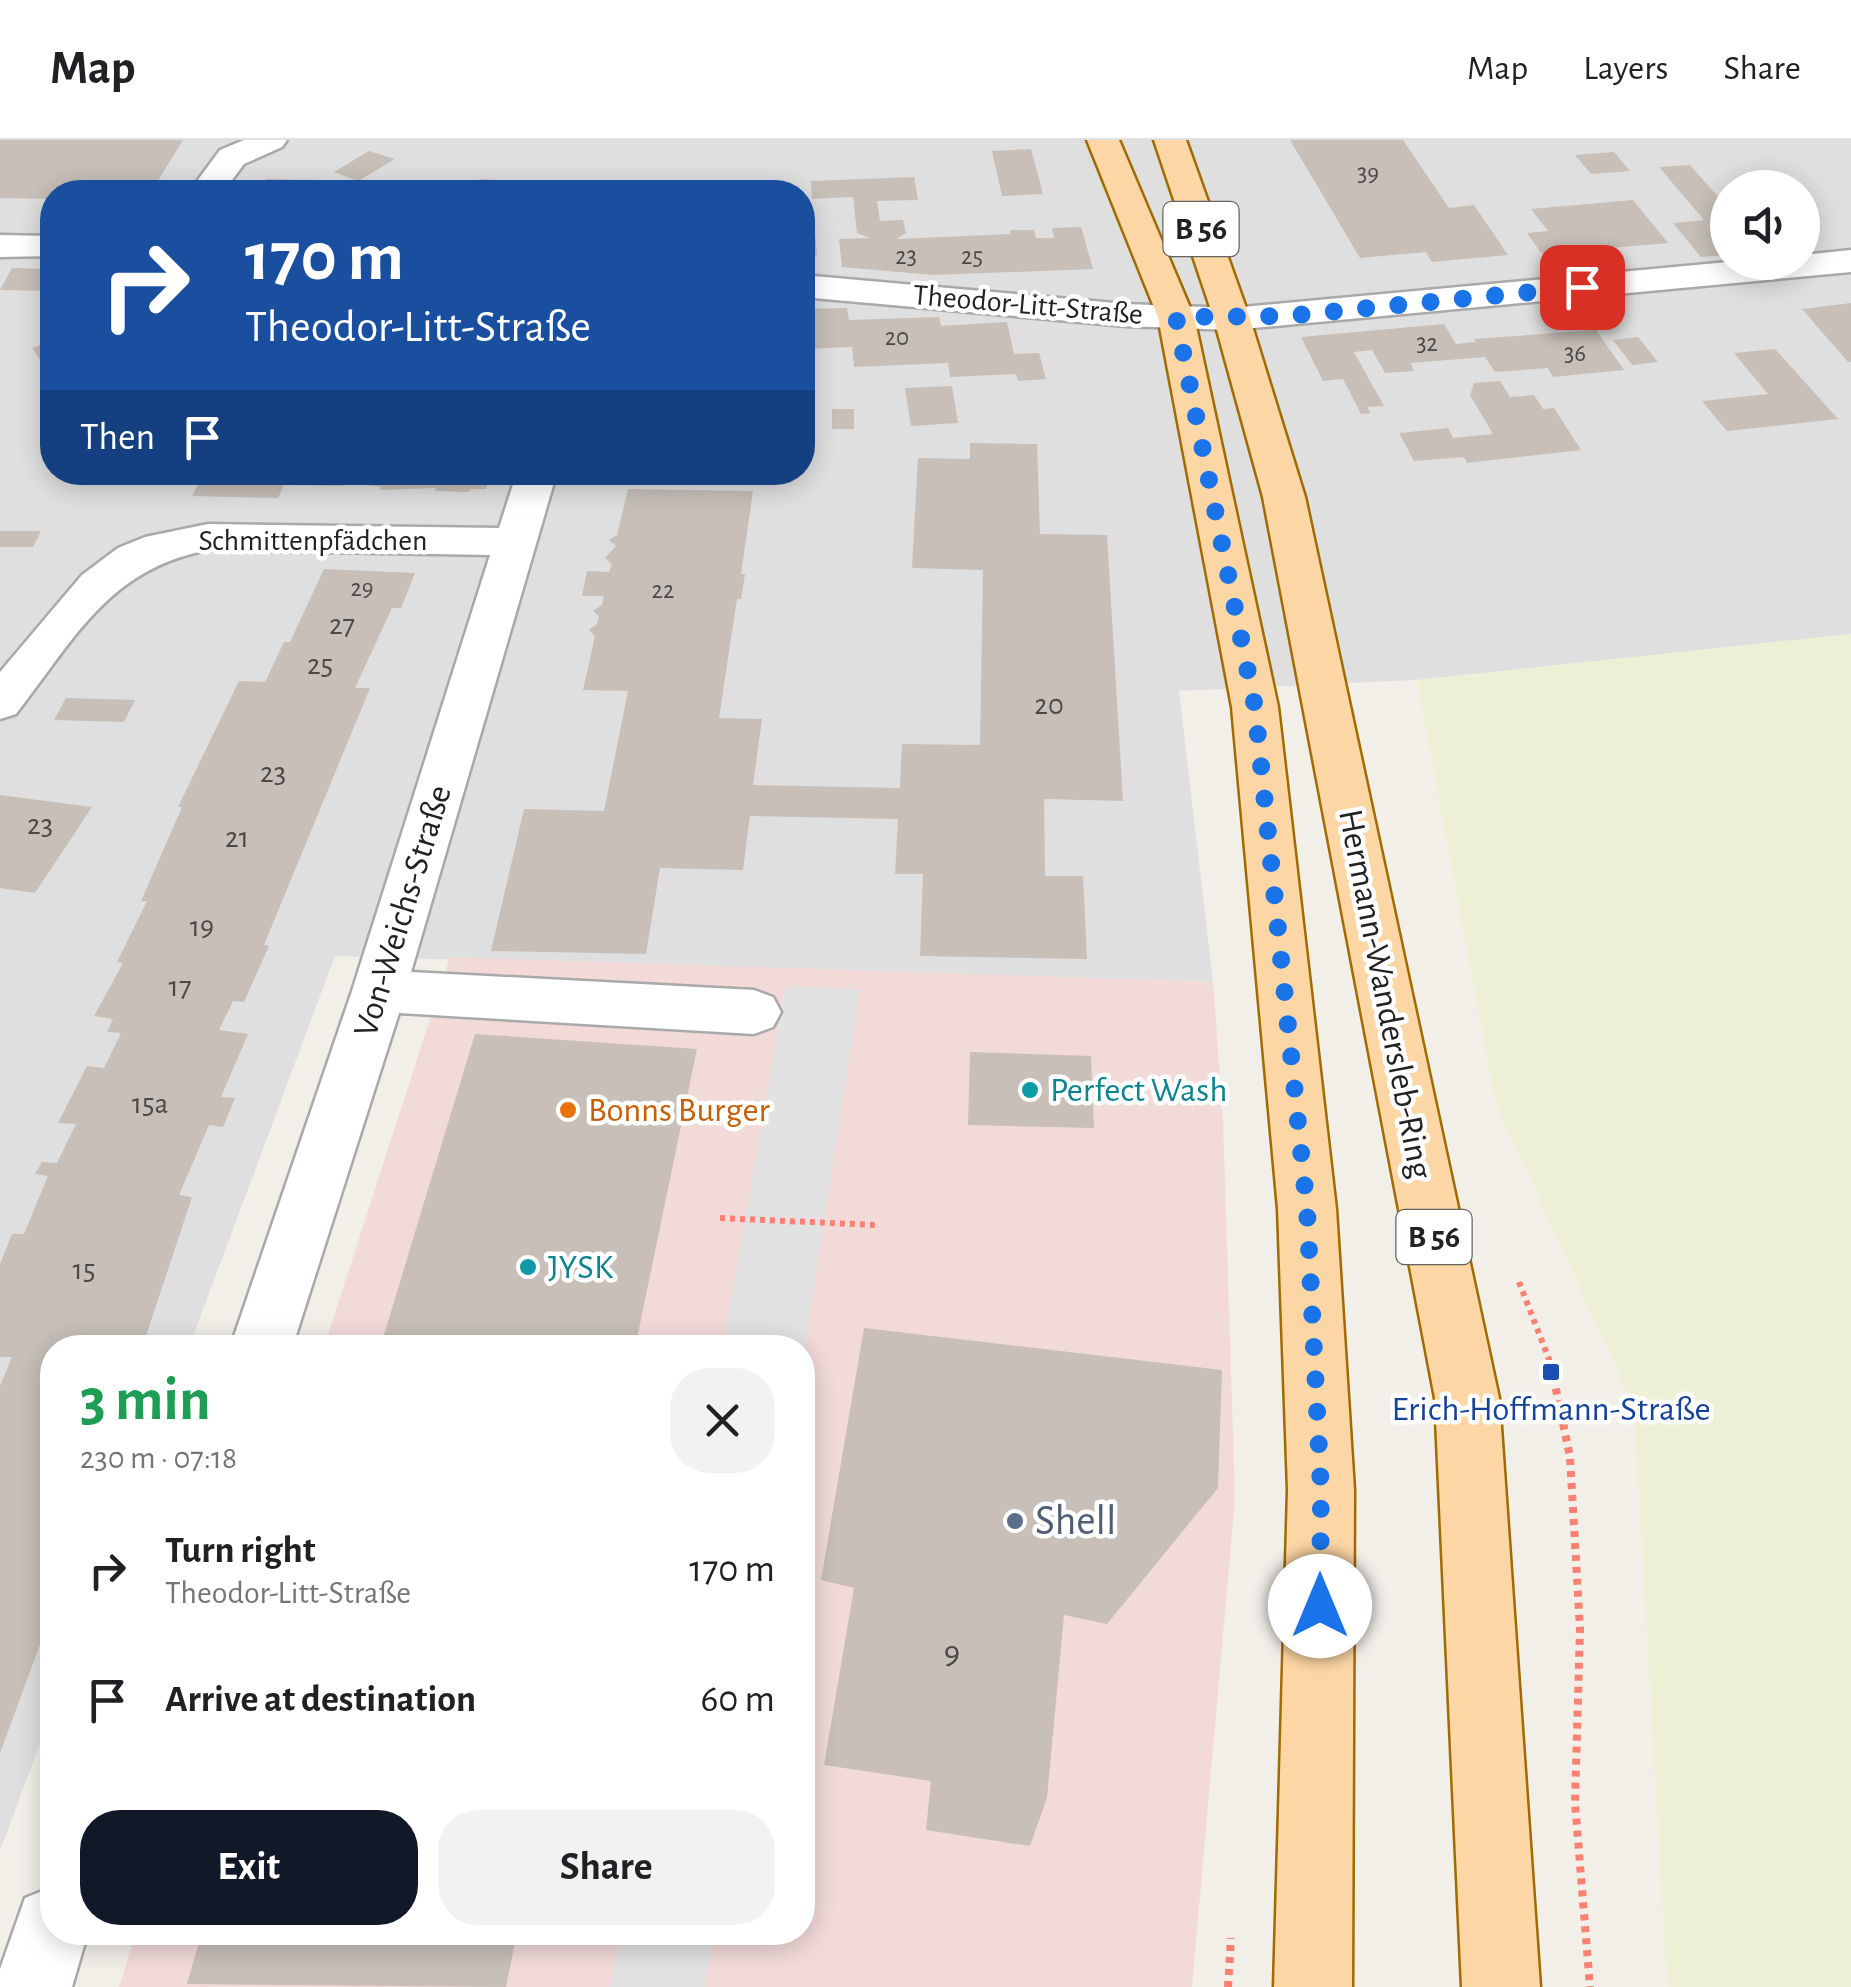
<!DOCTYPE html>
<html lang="en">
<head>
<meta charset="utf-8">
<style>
	body { margin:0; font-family:"Alegreya Sans",sans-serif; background:#f2f2f2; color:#202124; height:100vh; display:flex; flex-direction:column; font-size:38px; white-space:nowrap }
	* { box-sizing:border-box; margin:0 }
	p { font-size:32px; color:#757577 }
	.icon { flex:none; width:55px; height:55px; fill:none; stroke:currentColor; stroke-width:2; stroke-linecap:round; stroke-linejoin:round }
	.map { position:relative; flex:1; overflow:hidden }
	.details { position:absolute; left:40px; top:1195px; width:775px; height:610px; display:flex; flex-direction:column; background:#fff; border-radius:40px; box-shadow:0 5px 25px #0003 }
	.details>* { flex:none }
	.banner { position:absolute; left:40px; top:40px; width:775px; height:305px; border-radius:40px; box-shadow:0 5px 25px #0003; background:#1a4fa0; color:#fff; overflow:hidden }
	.buttons { position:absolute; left:1710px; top:30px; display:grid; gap:20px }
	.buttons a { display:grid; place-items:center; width:110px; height:110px; border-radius:50%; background:#fff; box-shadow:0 5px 25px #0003; font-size:50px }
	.pin { position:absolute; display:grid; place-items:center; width:85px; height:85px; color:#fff; margin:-42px; border-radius:20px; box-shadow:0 5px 15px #0006 }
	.me { position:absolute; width:110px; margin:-55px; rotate:0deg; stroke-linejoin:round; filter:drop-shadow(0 0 8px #0008) }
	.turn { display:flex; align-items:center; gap:35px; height:210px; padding:0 40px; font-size:45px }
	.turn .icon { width:130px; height:130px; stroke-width:2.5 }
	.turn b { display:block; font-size:70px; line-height:85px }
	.then { display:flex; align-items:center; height:95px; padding:0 40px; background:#0003; gap:20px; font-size:38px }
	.round { display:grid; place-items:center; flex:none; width:105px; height:105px; border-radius:40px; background:#f2f2f2 }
	.overview { display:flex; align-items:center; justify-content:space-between; height:170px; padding:0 40px }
	h1 { font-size:60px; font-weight:700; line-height:75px; color:#1e9e55 }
	.cta { display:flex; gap:20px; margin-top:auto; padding:20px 40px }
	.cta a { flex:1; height:115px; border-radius:40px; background:#111827; color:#fff; font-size:40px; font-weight:700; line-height:115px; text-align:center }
	.cta a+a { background:#f2f2f2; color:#202124 }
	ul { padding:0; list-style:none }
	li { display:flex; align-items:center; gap:30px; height:130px; padding:0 40px }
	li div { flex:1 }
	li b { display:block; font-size:38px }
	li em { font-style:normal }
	header { display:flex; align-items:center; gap:60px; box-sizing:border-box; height:140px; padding:0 50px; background:#fff; border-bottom:2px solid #e0e0e0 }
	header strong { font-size:48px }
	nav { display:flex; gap:55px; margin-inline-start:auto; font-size:35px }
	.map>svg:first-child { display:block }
	.residential { fill:#e0dfdf; fill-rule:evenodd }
	.commercial { fill:#f2dad9 }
	.farmland { fill:#eef0d5 }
	.parking { fill:#e2e2e2 }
	.building { fill:#c7bfb8 }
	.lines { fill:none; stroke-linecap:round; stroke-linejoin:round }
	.minor-casing { stroke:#a9a9a9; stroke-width:5 }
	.major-casing { stroke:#a06b00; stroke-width:5 }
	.path-far1 { stroke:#fa8072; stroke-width:6; stroke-dasharray:5 5; stroke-linecap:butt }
	.path { stroke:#fa8072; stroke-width:8; stroke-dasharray:6 6; stroke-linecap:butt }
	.minor { fill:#fff; fill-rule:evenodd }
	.major { fill:#fcd6a4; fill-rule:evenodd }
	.route { stroke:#1a73e8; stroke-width:18; stroke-dasharray:0 32.4 }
	.culture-dot { fill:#0f9aa8; stroke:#fff; stroke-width:4 }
	.food-dot { fill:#e8710a; stroke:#fff; stroke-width:4 }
	.transit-dot { fill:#1a4fb4; stroke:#fff; stroke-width:4 }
	.service-dot { fill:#5c6f8a; stroke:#fff; stroke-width:4 }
	.labels { text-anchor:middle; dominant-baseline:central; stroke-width:9; stroke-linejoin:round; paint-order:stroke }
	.far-number-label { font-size:25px; fill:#4b4948 }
	.far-street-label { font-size:30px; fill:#222; stroke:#fff }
	.number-label { font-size:30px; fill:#4b4948 }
	.shield { fill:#fff; stroke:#646464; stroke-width:2.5 }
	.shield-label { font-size:32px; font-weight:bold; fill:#222 }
	.street-label { font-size:35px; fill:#222; stroke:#fff }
	.culture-label { font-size:35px; fill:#0d838f; stroke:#fff; text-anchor:start }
	.food-label { font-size:35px; fill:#c56008; stroke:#fff; text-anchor:start }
	.transit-label { font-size:35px; fill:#164399; stroke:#fff }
	.near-number-label { font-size:35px; fill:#4b4948 }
	.near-service-label { font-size:42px; fill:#4e5e75; stroke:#fff; text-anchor:start }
</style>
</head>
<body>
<header>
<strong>Map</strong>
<nav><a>Map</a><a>Layers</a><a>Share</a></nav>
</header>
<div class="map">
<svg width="1851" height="1847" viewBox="0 0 1851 1847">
	<rect width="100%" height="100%" fill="#f2efe9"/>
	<!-- residential -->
	<path class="residential" d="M0 0H1851V494L1417 540 1179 551 1213 842 335 816 189 1207 52 1208V1571L0 1711ZM1728 48H1802V122H1728ZM52 52H802V332H52Z"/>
	<!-- commercial -->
	<polygon class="commercial" points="450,817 1213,842 1223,979 1235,1359 1192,1847 119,1847 136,1793 802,1792 802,1208 324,1207"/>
	<!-- farmland -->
	<polygon class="farmland" points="1851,494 1851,1847 1670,1847 1666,1828 1634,1267 1495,961 1417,540"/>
	<!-- parking -->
	<g class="parking">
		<polygon points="786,845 860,850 803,1219 802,1208 723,1207"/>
		<polygon points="620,1793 714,1793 705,1847 610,1847"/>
	</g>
	<!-- building -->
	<g class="building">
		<polygon points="0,0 183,0 151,52 52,52 52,59 0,58"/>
		<polygon points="1290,0 1403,0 1449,68 1474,65 1508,115 1432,122 1426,112 1360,118"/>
		<polygon points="1031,9 1043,54 1002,56 992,11"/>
		<polygon points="369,11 395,19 358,41 334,32"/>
		<polygon points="1614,12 1630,31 1591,34 1575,15"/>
		<polygon points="1690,25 1719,58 1728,57 1728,115 1701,117 1673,83 1704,80 1659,27"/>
		<polygon points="914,37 918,60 877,61 880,81 903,80 906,93 896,99 1011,94 1010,90 1034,90 1036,98 1054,98 1052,88 1081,87 1093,129 933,135 842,127 839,99 870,98 857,93 853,57 812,59 811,41"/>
		<polygon points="266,39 320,40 314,52 258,52"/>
		<polygon points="480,39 518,42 545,43 540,52 473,52"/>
		<polygon points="1633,60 1668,103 1542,114 1527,93 1548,91 1531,69"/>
		<polygon points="1802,67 1822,88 1802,90"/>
		<polygon points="815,93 817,115 802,115 802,94"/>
		<polygon points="12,128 52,129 52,151 0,150"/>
		<polygon points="1851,163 1851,222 1848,222 1802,169"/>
		<polygon points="847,168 849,180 939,177 941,186 1007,182 1014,214 1039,213 1046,239 1018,241 1016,234 950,237 948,223 854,227 852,207 802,209 802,169"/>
		<polygon points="1444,184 1456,204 1476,202 1474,199 1596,190 1624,230 1553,237 1548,228 1495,232 1485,217 1411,223 1414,231 1385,233 1372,210 1354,212 1384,266 1367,267 1371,273 1361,274 1343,239 1323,241 1301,197"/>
		<polygon points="1638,197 1658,222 1632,225 1613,200"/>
		<polygon points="52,201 52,224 44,226 32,208"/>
		<polygon points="1775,209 1838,279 1727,291 1702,261 1768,254 1734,213"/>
		<polygon points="1500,241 1510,257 1534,255 1543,269 1554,268 1581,310 1467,323 1464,317 1414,321 1399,293 1448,288 1453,298 1493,294 1470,255 1474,243"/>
		<polygon points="952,246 958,283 911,286 905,248"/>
		<rect x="832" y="269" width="22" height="20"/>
		<polygon points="970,303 1037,304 1040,394 1107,395 1123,661 1044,659 1045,736 1083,736 1087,819 920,816 923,734 895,734 898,679 750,676 743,730 660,728 646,814 491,811 524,669 604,671 628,551 583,550 595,496 589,490 597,484 599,476 593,471 602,465 604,456 582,456 587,431 609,432 612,424 605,418 616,406 609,400 617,395 628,349 753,351 741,434 745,434 741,459 737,459 719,578 762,579 753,645 900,648 902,604 980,605 983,430 912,428 918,318 970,319"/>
		<polygon points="204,332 491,332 486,349 470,349 469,352 435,351 436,348 380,350 381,347 345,342 343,346 284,345 278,358 192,356"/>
		<polygon points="0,391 41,391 33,407 0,407"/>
		<polygon points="324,429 415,433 401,468 392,468 355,548 370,548 264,805 269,806 244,862 233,861 219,890 248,894 221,957 235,958 223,987 209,985 179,1055 192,1057 142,1208 52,1208 52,1450 46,1469 52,1472 0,1613 0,1246 12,1217 0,1217 0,1124 12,1094 24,1094 48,1036 35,1034 42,1022 57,1023 76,984 58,983 87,926 104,928 121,893 107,892 113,879 94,876 123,823 117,822 147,761 141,761 182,667 178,667 239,541 265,542 284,502 290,502"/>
		<polygon points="66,558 135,560 124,582 54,580"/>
		<polygon points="0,655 92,667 35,753 0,748"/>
		<polygon points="475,894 697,909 635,1208 380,1208"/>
		<polygon points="970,912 1091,916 1094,988 968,985"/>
		<polygon points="864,1188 1222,1230 1218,1348 1107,1484 1064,1475 1047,1658 1030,1706 926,1690 931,1641 824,1625 854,1448 821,1440"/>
		<polygon points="202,1792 517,1792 506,1847 187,1844"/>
	</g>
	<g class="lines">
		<defs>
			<g id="minor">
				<polygon points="244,0 287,0 282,7 244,24 223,52 189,52 220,10"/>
				<polygon points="0,95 52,96 52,116 0,117"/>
				<polygon points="1851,110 1851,132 1232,190 1126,186 802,157 802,135 1126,164 1232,168 1728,122 1802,122 1802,115"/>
				<path d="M517 332H557L411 832 754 850 773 857 781 872 773 887 754 894 399 873 292 1208H230L352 851 490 415 208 410C108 429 74 500 16 574L0 579V532L82 435 118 408 145 397 208 384 499 388Z"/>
				<polygon points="52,1747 52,1792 88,1792 72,1847 0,1847 0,1829 25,1758"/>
			</g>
			<g id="major">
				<polygon points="1087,0 1119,0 1194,177 1278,567 1336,1069 1354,1350 1352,1847 1274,1847 1288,1350 1278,1069 1232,567 1158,177"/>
				<polygon points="1154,0 1186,0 1250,179 1305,357 1499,1258 1540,1847 1462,1847 1435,1258 1263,357 1214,179"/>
			</g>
		</defs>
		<!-- minor casing -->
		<use href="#minor" class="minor-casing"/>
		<!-- major casing -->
		<use href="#major" class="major-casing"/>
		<!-- path-far1 -->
		<g class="path-far1">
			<polyline points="720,1078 875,1085"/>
			<polyline points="1519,1142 1552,1227"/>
		</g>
		<!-- path -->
		<g class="path">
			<polyline points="1551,1225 1570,1317 1580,1489 1575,1663 1590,1847"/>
			<polyline points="1228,1847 1231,1798"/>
		</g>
		<!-- minor -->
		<use href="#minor" class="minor"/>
		<!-- major -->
		<use href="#major" class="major"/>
	</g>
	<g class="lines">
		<!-- route -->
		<polyline class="route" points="1320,1466 1321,1350 1307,1069 1255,567 1176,177 1287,176 1582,147"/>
	</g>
	<!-- markers -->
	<g class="culture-dot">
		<circle cx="1030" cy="950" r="10"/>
		<circle cx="528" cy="1127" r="10"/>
	</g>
	<circle class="food-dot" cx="568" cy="970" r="10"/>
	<rect class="transit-dot" x="1541" y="1222" width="20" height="20" rx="5"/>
	<circle class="service-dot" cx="1015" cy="1381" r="10"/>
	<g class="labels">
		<!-- far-number labels -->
		<g class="far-number-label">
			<text x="1368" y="33">39</text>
			<text x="906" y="116">23</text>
			<text x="972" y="116">25</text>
			<text x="897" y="197">20</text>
			<text x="1427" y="203">32</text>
			<text x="1575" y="213">36</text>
			<text x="362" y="448">29</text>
			<text x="663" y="450">22</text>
		</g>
		<!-- far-street labels -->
		<g class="far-street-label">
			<text transform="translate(1028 165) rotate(5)">Theodor-Litt-Straße</text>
			<text x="313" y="401">Schmittenpfädchen</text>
		</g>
		<!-- number labels -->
		<g class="number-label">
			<text x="342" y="485">27</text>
			<text x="320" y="525">25</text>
			<text x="1049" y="565">20</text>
			<text x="273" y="633">23</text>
			<text x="40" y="685">23</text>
			<text x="237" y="698">21</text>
			<text x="202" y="787">19</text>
			<text x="180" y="847">17</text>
			<text x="150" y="964">15a</text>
			<text x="84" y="1130">15</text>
		</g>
		<!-- shield labels -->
		<g class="shield">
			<rect x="1163.5" y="62" width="75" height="54" rx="8"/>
			<rect x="1396.5" y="1070" width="75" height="54" rx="8"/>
		</g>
		<g class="shield-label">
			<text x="1201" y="89">B 56</text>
			<text x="1434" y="1097">B 56</text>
		</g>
		<!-- street labels -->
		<g class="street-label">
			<text transform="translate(403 771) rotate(-73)">Von-Weichs-Straße</text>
			<text transform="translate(1385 854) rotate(79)">Hermann-Wandersleb-Ring</text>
		</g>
		<!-- culture labels -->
		<g class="culture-label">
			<text x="1050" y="950">Perfect Wash</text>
			<text x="548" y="1127">JYSK</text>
		</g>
		<!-- food labels -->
		<g class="food-label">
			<text x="588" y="970">Bonns Burger</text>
		</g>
		<!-- transit labels -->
		<g class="transit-label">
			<text x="1551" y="1269">Erich-Hoffmann-Straße</text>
		</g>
		<!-- near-number labels -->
		<g class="near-number-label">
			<text x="952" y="1512">9</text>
		</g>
		<!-- near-service labels -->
		<g class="near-service-label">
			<text x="1035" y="1381">Shell</text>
		</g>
	</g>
</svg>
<div class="buttons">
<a><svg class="icon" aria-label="sound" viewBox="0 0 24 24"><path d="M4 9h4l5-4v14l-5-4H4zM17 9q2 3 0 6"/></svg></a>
</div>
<div class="pin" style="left:1582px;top:147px;background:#d93025"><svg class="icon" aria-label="arrive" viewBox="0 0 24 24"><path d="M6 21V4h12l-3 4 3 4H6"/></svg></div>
<svg class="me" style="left:1320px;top:1466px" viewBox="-20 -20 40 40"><circle r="19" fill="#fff"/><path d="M0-13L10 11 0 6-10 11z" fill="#1a73e8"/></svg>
<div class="banner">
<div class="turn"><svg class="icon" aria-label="right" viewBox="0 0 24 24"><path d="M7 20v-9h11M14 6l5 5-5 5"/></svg><div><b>170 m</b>Theodor-Litt-Straße</div></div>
<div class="then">Then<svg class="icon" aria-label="arrive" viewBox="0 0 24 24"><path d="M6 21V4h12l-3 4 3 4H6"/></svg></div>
</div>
<section class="details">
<div class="overview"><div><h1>3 min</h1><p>230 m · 07:18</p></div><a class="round"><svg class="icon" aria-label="close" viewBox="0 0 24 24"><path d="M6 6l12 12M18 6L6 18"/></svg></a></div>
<ul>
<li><svg class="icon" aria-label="right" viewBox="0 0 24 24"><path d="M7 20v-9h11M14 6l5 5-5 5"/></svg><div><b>Turn right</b><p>Theodor-Litt-Straße</p></div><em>170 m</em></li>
<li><svg class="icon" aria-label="arrive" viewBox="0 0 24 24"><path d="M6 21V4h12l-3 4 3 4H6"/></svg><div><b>Arrive at destination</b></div><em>60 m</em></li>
</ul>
<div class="cta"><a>Exit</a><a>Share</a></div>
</section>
</div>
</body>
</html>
